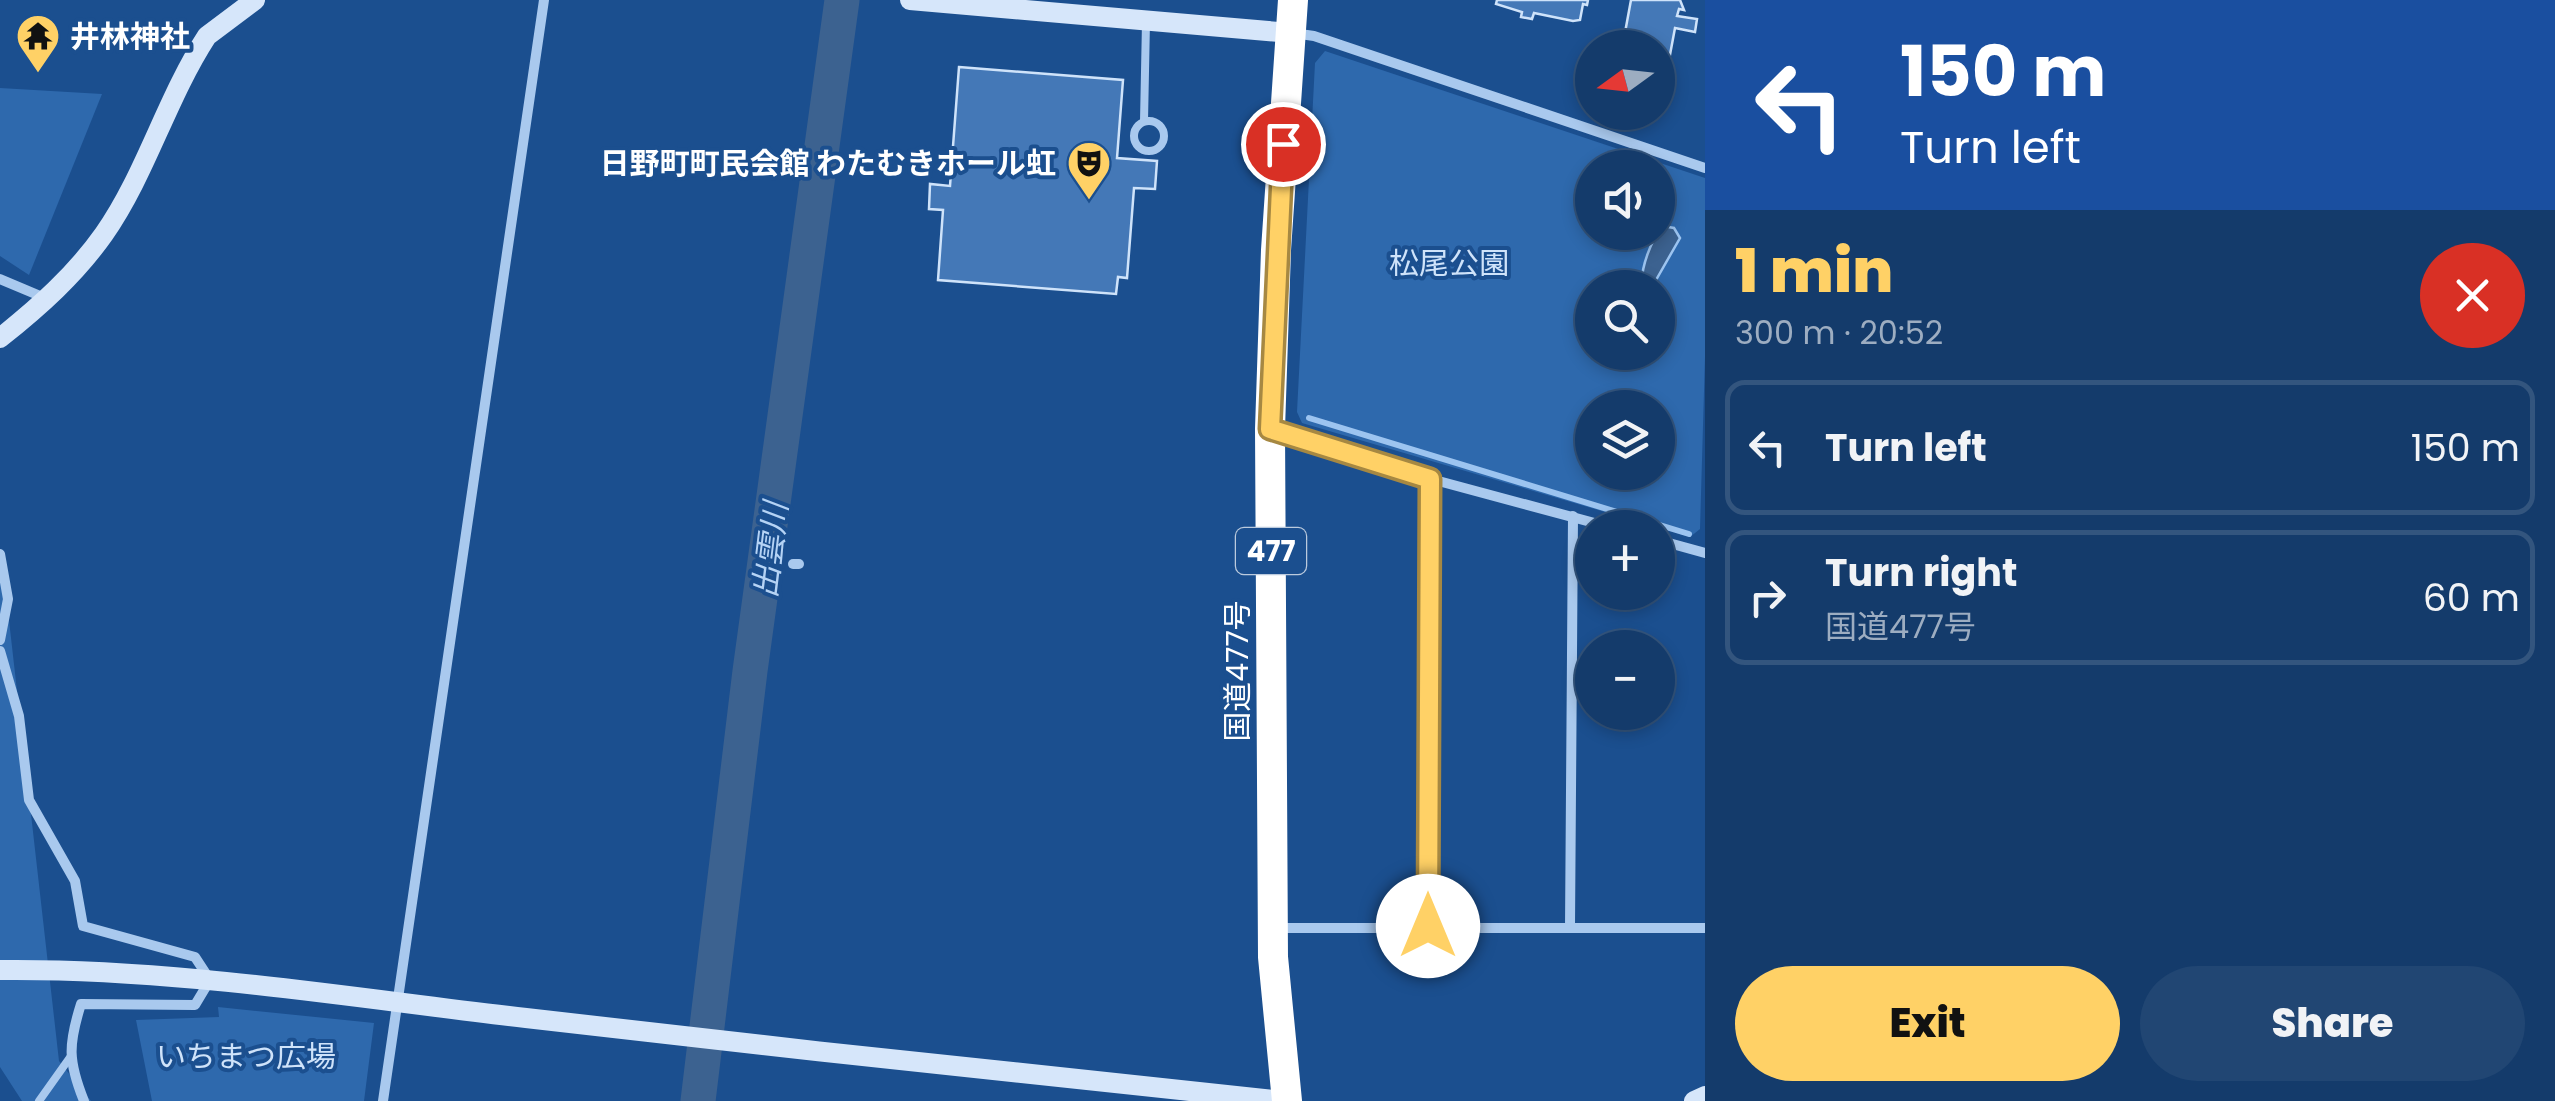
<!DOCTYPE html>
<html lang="en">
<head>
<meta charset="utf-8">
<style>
	body { margin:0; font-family:Poppins,"Noto Sans JP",sans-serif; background:#214673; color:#f1f3f6; height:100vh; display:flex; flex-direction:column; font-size:38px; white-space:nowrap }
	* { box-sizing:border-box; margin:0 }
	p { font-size:32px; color:#9dadc1 }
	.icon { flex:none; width:55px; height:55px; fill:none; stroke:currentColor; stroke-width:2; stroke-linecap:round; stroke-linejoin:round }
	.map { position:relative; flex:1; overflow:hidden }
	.panel { display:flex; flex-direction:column; background:#143b6b; width:850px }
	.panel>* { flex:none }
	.guide { background:#1a4fa0; color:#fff; overflow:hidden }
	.needle { width:65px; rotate:255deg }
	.fabs { position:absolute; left:1575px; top:30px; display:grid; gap:20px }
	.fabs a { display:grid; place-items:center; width:100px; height:100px; border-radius:50%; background:#143b6b; box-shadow:0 5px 15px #0003,0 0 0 2px #33557e; font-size:50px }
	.pin { position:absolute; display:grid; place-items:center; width:85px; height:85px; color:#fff; margin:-42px; border:5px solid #fff; border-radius:50%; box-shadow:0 2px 10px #0007 }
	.me { position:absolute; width:110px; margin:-55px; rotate:0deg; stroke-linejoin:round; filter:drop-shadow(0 0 8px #0008) }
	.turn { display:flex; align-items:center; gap:35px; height:210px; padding:0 30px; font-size:45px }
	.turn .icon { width:130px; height:130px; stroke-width:2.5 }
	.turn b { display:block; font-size:70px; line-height:85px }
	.round { display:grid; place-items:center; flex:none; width:105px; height:105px; border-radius:52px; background:#214673 }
	.summary { display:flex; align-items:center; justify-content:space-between; height:170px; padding:0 30px }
	h1 { font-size:60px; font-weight:800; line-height:75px; color:#ffd166 }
	.primary-button { display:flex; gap:20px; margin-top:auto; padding:20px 30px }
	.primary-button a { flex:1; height:115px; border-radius:60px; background:#ffd166; color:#111; font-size:40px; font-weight:800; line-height:115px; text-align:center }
	.primary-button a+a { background:#214673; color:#f1f3f6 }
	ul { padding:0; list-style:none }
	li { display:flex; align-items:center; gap:30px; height:135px; margin:0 20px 15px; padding:0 10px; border:5px solid #33557e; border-radius:20px }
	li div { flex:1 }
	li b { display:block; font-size:38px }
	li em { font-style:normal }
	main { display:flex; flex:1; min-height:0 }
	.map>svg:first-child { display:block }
	.green { fill:#2e69ad; fill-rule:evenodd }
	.water { fill:#3c6290; stroke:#9cc4f0; stroke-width:2.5 }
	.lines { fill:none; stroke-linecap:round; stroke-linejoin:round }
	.stream { stroke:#9cc4f0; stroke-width:6 }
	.river { stroke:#3c6290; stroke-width:35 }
	.building { fill:#4478b7; stroke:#cfe3fa; stroke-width:2.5 }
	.lane { stroke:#a9c9ee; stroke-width:8 }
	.street { stroke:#a9c9ee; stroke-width:10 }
	.secondary { stroke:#d6e6fa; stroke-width:20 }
	.highway { stroke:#fff; stroke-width:30 }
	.route-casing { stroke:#a68842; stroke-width:25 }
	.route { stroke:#ffd166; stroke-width:18 }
	.labels { text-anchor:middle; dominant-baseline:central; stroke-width:8; stroke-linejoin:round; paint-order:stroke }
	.shield { fill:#1b4f8f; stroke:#bbcadd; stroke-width:2.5 }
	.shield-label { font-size:28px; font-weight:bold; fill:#fff }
	.poi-label { font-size:30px; font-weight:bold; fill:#fff; stroke:#1b4f8f; text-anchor:start }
	.park-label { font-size:30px; fill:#cfe3fa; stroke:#1b4f8f }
	.street-label { font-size:30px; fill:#fff; stroke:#1b4f8f }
	.water-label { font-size:32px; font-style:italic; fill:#b5d3f5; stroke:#1b4f8f }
</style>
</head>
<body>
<main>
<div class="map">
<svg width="1705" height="1101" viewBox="0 0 1705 1101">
	<rect width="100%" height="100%" fill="#1b4f8f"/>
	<!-- green -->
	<g class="green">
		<path d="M1325 51 1705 178V357L1700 529 1690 537 1302 423 1297 412 1315 63ZM1592 168H1658V232H1592ZM1592 288H1658V352H1592ZM1592 408H1658V472H1592Z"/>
		<polygon points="0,88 102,94 29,275 0,256"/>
		<polygon points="0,582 5,585 59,1061 91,1101 22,1101 0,1067"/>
		<polygon points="218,1007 374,1023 364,1101 152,1101 136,1020 219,1017"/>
	</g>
	<!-- water -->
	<path class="water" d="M1662 226 1674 228 1680 238 1652 287H1642C1640 267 1652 240 1662 226Z"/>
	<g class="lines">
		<!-- stream -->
		<polyline class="stream" points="1309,418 1689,534"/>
		<!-- river -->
		<polyline class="river" points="698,1101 750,671 842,0"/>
	</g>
	<!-- building -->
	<g class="building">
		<polygon points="1497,0 1588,0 1587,5 1583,4 1580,20 1573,21 1534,13 1532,19 1521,17 1522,12 1496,4"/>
		<polygon points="1631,0 1680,0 1684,10 1679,9 1677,16 1697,19 1695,32 1675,28 1663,92 1658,91 1658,48 1607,48 1609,36 1624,38"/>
		<polygon points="959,67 1123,80 1117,158 1157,161 1155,189 1134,188 1127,278 1118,277 1116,294 938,280 943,210 929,209 930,184 950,186"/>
	</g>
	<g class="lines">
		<!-- lane -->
		<g class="lane">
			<circle cx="1149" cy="136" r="15"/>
			<polyline points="1144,121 1146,22"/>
			<polyline points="39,1101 71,1056"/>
		</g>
		<!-- street -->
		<g class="street">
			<polyline points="1293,33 1314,36 1705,168"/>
			<polyline points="0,279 45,298"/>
			<polyline points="1273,430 1431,479 1613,528"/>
			<polyline points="1658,540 1705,553"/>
			<polyline points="0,554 8,599 0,640"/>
			<polyline points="793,564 799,564"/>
			<path d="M0 651 19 716 29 800 75 881 83 926 195 957 210 980 195 1005 81 1004C68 1045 68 1061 84 1101"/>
			<polyline points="1428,927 1431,479"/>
			<polyline points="1570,927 1573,516"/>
			<polyline points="1275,928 1705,928"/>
			<polyline points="383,1101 544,0"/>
		</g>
		<!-- secondary -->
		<g class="secondary">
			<polyline points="910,0 1291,33"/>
			<path d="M0 338C39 307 75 275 104 234 146 174 166 99 207 36L255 0"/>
			<path d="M0 970C176 968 351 998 526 1018 778 1048 1031 1074 1283 1101"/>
			<polyline points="1694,1101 1705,1096"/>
		</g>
		<!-- highway -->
		<polyline class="highway" points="1287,1101 1273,957 1270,429 1276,250 1293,0"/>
	</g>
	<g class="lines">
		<defs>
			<polyline id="route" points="1283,144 1270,429 1430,479 1428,926"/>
		</defs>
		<!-- route casing -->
		<use href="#route" class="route-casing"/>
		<!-- route -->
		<use href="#route" class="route"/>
	</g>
	<!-- icons -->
	<defs>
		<symbol id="temple-pin" viewBox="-11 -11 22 30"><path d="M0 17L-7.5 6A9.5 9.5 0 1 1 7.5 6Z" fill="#ffd166" stroke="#1b4f8f"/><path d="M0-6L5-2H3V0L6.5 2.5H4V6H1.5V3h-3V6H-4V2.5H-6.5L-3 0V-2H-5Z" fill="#111"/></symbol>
		<symbol id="theatre-pin" viewBox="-11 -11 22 30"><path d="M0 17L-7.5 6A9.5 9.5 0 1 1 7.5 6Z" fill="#ffd166" stroke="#1b4f8f"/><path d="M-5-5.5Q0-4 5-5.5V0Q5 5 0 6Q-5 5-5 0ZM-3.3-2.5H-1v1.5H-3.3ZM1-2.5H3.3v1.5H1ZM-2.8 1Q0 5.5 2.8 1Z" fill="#111"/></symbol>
	</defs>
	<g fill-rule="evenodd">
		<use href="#temple-pin" x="13" y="11" width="50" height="68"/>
		<use href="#theatre-pin" x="1064" y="138" width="50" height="68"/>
	</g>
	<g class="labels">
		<!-- shield labels -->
		<rect class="shield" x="1236" y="528" width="70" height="46" rx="8"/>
		<g class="shield-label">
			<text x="1271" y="551">477</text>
		</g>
		<!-- poi labels -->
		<g class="poi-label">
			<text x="70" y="36">井林神社</text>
			<text x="1056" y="163" text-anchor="end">日野町町民会館 わたむきホール虹</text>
		</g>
		<!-- park labels -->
		<g class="park-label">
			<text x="1449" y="263">松尾公園</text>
			<text x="246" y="1056">いちまつ広場</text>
		</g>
		<!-- street labels -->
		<g class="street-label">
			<text transform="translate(1237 671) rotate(-90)">国道477号</text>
		</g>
		<!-- water labels -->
		<g class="water-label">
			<text transform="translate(770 550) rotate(-83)">出雲川</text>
		</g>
	</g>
</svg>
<div class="fabs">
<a><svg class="needle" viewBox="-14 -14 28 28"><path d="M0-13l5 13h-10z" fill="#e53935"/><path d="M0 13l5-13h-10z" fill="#9dadc1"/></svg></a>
<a><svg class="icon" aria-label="sound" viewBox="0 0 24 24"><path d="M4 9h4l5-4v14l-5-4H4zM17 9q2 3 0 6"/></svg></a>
<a><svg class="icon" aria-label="search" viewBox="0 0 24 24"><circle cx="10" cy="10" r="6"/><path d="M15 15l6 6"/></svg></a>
<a><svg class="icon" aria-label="layers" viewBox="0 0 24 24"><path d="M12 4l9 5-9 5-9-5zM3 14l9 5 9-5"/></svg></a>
<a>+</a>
<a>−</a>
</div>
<div class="pin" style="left:1283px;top:144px;background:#d93025"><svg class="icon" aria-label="arrive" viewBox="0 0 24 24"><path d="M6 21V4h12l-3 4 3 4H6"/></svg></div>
<svg class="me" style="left:1428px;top:926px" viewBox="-20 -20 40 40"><circle r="19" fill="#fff"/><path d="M0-13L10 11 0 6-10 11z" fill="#ffd166"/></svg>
</div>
<section class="panel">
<div class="guide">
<div class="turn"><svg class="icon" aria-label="left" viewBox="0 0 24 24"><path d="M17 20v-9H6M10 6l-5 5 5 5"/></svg><div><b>150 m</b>Turn left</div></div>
</div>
<div class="summary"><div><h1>1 min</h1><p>300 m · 20:52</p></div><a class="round" style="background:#d93025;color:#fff"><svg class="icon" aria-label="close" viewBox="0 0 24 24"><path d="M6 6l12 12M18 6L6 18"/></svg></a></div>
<ul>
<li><svg class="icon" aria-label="left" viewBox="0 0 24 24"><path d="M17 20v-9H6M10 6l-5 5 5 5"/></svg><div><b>Turn left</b></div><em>150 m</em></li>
<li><svg class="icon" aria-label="right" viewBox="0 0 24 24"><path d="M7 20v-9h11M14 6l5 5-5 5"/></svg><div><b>Turn right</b><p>国道477号</p></div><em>60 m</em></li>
</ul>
<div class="primary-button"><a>Exit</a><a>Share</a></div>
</section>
</main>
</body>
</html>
